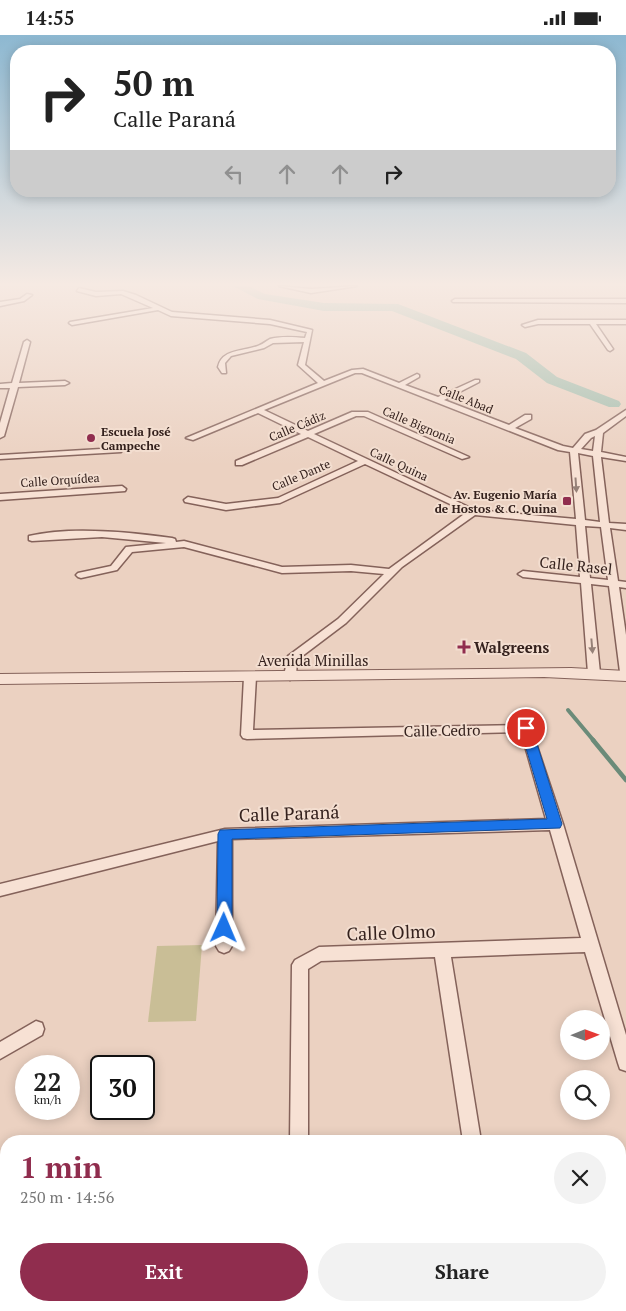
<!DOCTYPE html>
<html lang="en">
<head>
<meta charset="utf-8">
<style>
	body { margin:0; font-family:"PT Serif",serif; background:#f2f2f2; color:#222; height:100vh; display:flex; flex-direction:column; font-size:19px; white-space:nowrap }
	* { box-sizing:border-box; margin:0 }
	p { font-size:16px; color:#767676 }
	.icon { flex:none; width:28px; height:28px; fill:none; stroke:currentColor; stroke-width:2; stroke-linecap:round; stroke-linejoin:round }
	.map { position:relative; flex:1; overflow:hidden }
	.details { position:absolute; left:0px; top:1100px; width:626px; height:176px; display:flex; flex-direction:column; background:#fff; border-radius:20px 20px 0 0; box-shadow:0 2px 12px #0003 }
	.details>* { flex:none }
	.hud { position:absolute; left:10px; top:10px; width:606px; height:152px; border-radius:20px; box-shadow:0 2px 12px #0003; background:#fff; color:#222; overflow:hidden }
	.needle { width:32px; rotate:89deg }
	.fabs { position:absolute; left:560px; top:975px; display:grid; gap:10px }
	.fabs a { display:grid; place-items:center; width:50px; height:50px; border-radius:50%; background:#fff; box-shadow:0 2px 12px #0003; font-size:25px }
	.speed { position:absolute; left:15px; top:1020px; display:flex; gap:10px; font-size:25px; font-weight:700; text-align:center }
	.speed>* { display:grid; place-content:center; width:65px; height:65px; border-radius:50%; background:#fff; box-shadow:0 2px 12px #0003; line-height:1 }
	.speed small { font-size:12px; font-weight:400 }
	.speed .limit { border:2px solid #111; border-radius:8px; background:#fff; color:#111 }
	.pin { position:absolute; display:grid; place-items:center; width:42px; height:42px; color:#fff; margin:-21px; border:2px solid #fff; border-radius:50%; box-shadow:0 1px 5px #0007 }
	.me { position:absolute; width:55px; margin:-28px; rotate:1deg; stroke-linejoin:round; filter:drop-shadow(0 0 4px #0008) }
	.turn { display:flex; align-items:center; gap:18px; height:105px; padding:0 20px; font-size:22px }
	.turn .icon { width:65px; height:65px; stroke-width:2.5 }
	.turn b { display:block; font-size:35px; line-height:42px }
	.lanes { display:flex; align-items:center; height:48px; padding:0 20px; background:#0003; justify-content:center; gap:25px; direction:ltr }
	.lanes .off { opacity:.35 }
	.round { display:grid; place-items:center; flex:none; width:52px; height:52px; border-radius:26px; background:#f2f2f2 }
	.overview { display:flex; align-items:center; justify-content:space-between; height:85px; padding:0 20px }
	h1 { font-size:30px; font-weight:600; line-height:38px; color:#902d4e }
	.action { display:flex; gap:10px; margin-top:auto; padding:10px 20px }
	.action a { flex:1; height:58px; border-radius:30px; background:#902d4e; color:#fff; font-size:20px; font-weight:600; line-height:58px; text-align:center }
	.action a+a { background:#f2f2f2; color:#222 }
	.status { display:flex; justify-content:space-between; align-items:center; height:35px; padding:0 25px; background:#fff; direction:ltr }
	.status svg { height:14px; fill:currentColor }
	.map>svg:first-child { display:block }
	.green { fill:#c9be96 }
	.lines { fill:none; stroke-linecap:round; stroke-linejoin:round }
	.stream-far1 { stroke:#6b8b79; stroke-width:4 }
	.stream { stroke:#6b8b79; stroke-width:4.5 }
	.river { fill:#a4beae; fill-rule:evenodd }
	.minor-casing { stroke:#84625a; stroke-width:3 }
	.tertiary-casing { stroke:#84625a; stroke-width:2 }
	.minor { fill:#f7e1d4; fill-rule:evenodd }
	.tertiary { fill:#f7e1d4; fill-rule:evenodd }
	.oneway { fill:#968178 }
	.route { fill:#1a73e8; stroke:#114b97 }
	.poi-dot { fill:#902d4e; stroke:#f3ded0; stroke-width:2 }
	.labels { text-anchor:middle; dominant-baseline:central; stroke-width:4; stroke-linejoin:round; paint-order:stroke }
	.far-street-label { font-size:12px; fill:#34211d; stroke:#f3ded0 }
	.far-poi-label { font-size:12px; font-weight:bold; fill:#34211d; stroke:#f3ded0; text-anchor:start }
	.street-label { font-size:15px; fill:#34211d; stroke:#f3ded0 }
	.poi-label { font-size:15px; font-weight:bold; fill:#34211d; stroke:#f3ded0; text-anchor:start }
	.near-street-label { font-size:18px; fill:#34211d; stroke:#f3ded0 }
</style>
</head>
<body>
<div class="status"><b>14:55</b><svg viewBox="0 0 49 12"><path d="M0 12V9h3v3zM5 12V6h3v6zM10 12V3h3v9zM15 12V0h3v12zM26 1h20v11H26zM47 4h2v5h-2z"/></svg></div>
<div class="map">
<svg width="626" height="1276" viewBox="0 0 626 1276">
	<rect width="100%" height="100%" fill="#ebd1c1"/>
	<!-- green -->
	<polygon class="green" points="202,910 196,986 148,987 157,911"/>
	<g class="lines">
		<!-- stream-far1 -->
		<polyline class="stream-far1" points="568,675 594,706"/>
		<!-- stream -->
		<polyline class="stream" points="593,705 626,745"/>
		<!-- river -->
		<polygon class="river" points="233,251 248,251 265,259 324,268 398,269 526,318 557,342 619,366 621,369 619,372 609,372 547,348 516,324 392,276 324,276 258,264"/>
		<defs>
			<g id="minor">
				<polygon points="279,251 311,254 357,251 311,258"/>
				<path d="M79 253 96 257 123 256 136 260 172 277 270 285 312 295 305 330 324 346 352 335 363 334 399 348 417 339 419 340V342L405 350 438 362 475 345H479V347L444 365 509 390 525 380H531V384L515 393 563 411 573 413 585 399 596 395 626 375V381L603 398 601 417 626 422V426L601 422 609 488 626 489V495L610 493 618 546 626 547V553L619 552 626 600V641L620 637 609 551 591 549 600 638 594 642 588 638 581 548 523 542 518 539 523 536 580 542 576 490 475 480 402 532 346 588 297 625 296 641 290 645 284 641 288 621 338 584 384 539 351 536 282 538 184 512 132 517 117 535 81 543 78 542 76 540 78 538 111 531 126 512 166 508 102 502 32 506 29 505V501C71 491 129 497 172 503L175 504 176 507 184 506 282 532 351 530 389 534 467 477 365 429 280 468 226 475 185 467 184 465 188 462 226 469 278 463 358 426 308 402 242 430H236V426L301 399 258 378 193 405 186 403 318 348 298 330 304 307 273 308 264 313 231 321 225 328 226 338H222L218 332C222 313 245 317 260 310 263 309 266 306 270 304 281 301 294 302 305 303L307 297 270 289 171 281 158 275 72 290 69 288 70 287 153 273 121 259 96 261 77 256ZM355 338H362L558 415 570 417 576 484 475 475 314 399 356 381H364L462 424 469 422 368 377H352L308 396 264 375ZM595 401 593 416 581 414 591 403ZM578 418 593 421 600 487 585 485ZM585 491 601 492 608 545 590 543Z"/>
				<polygon points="27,259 32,260 24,266 0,271 0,267 20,264"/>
				<polygon points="455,264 626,264 626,268 453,267 452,266"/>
				<polygon points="538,285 626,285 626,289 596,289 613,314 610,316 608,315 590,289 538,289 525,292 522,290"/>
				<polygon points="27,305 30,307 19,348 65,346 69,348 65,350 18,352 4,401 0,403 0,388 10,353 0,353 0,349 12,348 24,307"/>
				<polygon points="118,413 122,415 121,417 0,424 0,420"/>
				<polygon points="122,451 126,454 125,456 0,465 0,459"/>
				<polygon points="250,638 256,642 253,695 530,690 563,789 626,1000 626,1036 620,1034 618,1028 585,917 451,922 481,1106 463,1106 435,922 321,926 308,934 308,1106 290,1106 292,930 295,925 319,912 581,903 550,795 232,804 232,911 229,916 224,918 219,916 216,911 218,806 0,861 0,849 225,794 546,784 521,697 247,704 243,703 241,700 244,642"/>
				<polygon points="36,986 42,988 44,994 42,1000 0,1024 0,1007"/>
				<rect x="620" y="1225" width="6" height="20"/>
			</g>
			<polygon id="tertiary" points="571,633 626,636 626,646 544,642 0,649 0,639"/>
		</defs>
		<!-- minor casing -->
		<use href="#minor" class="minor-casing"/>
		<!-- tertiary casing -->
		<use href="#tertiary" class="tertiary-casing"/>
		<!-- minor -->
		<use href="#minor" class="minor"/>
		<!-- tertiary -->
		<use href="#tertiary" class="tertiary"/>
	</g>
	<!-- one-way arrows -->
	<defs><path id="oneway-solid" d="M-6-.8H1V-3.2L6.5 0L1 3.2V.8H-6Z" transform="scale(1.25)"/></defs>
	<g class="oneway">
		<use href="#oneway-solid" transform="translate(576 450) rotate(86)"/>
		<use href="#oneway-solid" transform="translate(592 611) rotate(85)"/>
	</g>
	<!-- sky -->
	<linearGradient id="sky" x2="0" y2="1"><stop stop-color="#8db8d1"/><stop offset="0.58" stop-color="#f6eae3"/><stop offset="1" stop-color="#f6eae3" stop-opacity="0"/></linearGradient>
	<rect width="626" height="430" fill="url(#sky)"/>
	<!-- route -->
	<polygon class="route" points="526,689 532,693 562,789 560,793 232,804 232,893 230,898 224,899 219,898 217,893 218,799 220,795 547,784 520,693"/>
	<!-- markers -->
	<g class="poi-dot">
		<circle cx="91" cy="403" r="5"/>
		<rect x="562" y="461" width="10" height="10" rx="2.5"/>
		<path d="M461.5 604.5h5v5h5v5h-5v5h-5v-5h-5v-5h5z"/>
	</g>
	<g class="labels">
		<!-- far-street labels -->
		<g class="far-street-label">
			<text transform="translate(466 364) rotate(22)">Calle Abad</text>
			<text transform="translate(419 390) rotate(23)">Calle Bignonia</text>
			<text transform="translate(297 391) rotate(-23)">Calle Cádiz</text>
			<text transform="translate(399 429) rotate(25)">Calle Quina</text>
			<text transform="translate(301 440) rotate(-23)">Calle Dante</text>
			<text transform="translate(60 445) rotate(-4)">Calle Orquídea</text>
		</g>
		<!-- far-poi labels -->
		<g class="far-poi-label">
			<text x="101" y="396">Escuela José<tspan x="101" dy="14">Campeche</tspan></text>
			<text x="557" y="459" text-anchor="end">Av. Eugenio María<tspan x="557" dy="14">de Hostos &amp; C. Quina</tspan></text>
		</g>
		<!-- street labels -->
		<g class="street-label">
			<text transform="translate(576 530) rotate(6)">Calle Rasel</text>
			<text x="313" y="625">Avenida Minillas</text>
			<text transform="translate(442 695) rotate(-1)">Calle Cedro</text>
		</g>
		<!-- poi labels -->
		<g class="poi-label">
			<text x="474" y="612">Walgreens</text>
		</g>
		<!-- near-street labels -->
		<g class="near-street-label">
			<text transform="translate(289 778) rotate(-2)">Calle Paraná</text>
			<text transform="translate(391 897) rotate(-2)">Calle Olmo</text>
		</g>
	</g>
</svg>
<div class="fabs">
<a><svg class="needle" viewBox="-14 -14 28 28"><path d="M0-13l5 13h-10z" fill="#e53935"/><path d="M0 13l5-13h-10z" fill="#767676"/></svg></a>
<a><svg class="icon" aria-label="search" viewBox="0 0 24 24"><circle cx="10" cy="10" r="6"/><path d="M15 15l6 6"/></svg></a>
</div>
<div class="speed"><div>22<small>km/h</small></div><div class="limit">30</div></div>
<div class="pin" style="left:526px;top:693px;background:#d93025"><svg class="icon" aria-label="arrive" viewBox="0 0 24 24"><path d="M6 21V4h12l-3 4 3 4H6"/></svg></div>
<svg class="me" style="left:224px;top:893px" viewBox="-20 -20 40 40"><path d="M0-17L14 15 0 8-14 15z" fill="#1a73e8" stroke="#fff" stroke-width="4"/></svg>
<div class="hud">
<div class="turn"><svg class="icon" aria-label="right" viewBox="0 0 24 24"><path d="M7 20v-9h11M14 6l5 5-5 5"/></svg><div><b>50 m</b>Calle Paraná</div></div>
<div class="lanes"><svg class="icon off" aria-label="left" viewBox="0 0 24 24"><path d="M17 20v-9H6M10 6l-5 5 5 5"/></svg><svg class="icon off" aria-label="ahead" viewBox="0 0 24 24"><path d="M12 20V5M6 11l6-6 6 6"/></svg><svg class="icon off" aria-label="ahead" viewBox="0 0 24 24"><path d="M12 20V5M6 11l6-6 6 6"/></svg><svg class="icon" aria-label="right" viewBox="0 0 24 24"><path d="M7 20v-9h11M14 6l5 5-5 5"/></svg></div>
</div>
<section class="details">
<div class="overview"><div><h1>1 min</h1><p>250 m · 14:56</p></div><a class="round"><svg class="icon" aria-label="close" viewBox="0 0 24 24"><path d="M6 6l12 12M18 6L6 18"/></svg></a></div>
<div class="action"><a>Exit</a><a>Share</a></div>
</section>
</div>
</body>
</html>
